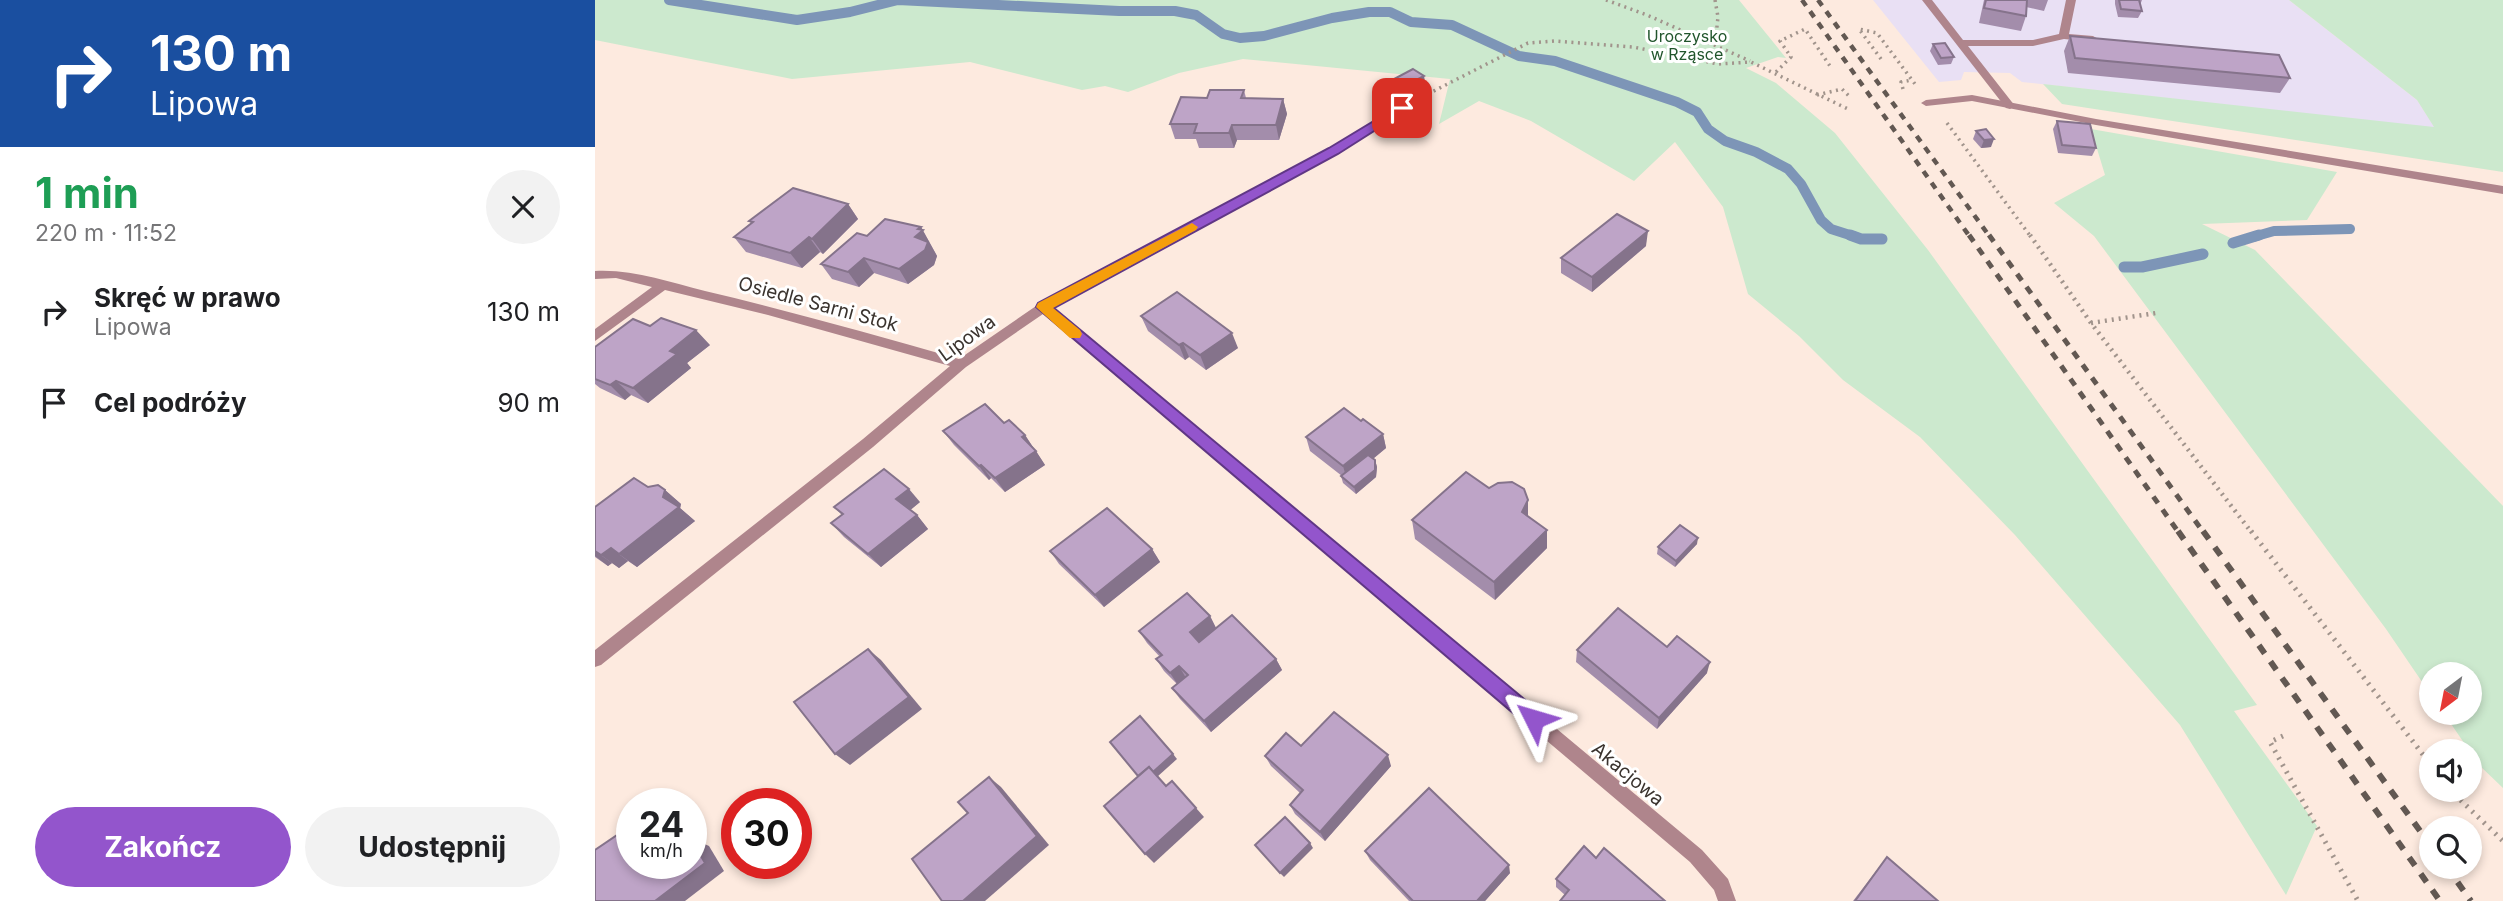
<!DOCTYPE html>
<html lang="pl">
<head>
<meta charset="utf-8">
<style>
	body { margin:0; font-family:Inter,sans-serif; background:#f2f2f2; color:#202124; height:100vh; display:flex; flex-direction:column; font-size:26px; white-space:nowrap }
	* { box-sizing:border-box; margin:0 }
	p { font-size:23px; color:#757577 }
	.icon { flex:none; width:38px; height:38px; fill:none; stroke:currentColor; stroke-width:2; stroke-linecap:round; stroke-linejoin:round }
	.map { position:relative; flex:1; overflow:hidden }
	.sheet { display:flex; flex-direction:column; background:#fff; width:595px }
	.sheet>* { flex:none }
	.top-card { background:#1a4fa0; color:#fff; overflow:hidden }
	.needle { width:46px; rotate:212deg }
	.tools { position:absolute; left:1824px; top:662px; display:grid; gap:14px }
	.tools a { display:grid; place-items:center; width:63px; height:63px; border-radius:50%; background:#fff; box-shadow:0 4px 10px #0003; font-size:35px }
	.speed { position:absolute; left:21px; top:788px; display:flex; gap:14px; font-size:35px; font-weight:700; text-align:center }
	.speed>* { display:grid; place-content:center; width:91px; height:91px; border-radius:50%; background:#fff; box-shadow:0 4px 10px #0003; line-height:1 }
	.speed small { font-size:18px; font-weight:400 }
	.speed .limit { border:10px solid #d22; background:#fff; color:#111 }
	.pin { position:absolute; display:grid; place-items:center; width:60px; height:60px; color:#fff; margin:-30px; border-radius:14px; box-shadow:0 4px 10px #0006 }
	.me { position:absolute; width:77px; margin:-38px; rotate:310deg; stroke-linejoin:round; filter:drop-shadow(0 0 5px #0008) }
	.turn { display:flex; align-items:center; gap:24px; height:147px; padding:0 35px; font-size:32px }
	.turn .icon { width:91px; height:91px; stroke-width:2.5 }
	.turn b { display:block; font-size:49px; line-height:60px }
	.round { display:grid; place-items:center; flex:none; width:74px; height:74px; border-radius:37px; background:#f2f2f2 }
	.summary { display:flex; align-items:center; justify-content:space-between; height:119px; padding:0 35px }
	h1 { font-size:42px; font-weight:700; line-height:52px; color:#1e9e55 }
	.cta { display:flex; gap:14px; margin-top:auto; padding:14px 35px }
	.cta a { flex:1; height:80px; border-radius:42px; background:#9355cc; color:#fff; font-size:28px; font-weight:700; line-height:80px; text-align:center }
	.cta a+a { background:#f2f2f2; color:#202124 }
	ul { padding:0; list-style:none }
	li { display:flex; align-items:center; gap:21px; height:91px; padding:0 35px }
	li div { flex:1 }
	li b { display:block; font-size:26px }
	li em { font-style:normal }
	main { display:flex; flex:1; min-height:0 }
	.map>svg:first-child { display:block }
	.industrial { fill:#e9e0f4 }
	.green { fill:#cce9ce }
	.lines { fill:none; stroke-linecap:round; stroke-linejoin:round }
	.stream-far1 { stroke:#7d95b7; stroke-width:10 }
	.stream { stroke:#7d95b7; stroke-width:11 }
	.path-far2 { stroke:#a1948c; stroke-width:3.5; stroke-dasharray:2 4.5; stroke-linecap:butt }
	.path-far1 { stroke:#a1948c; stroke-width:4.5; stroke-dasharray:2 5; stroke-linecap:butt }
	.path { stroke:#a1948c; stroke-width:5; stroke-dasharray:2 6; stroke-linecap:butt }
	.lane { fill:#af858c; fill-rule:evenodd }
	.street { fill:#af858c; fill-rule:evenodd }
	.rail-far2 { stroke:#625852; stroke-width:4.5; stroke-dasharray:7 7; stroke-linecap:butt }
	.rail-far1 { stroke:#625852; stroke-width:5; stroke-dasharray:8 8; stroke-linecap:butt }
	.rail { stroke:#625852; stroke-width:6; stroke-dasharray:10 10; stroke-linecap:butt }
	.wall { fill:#a38dab }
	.shaded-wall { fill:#85738b }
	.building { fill:#bea4c7; stroke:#85738b; stroke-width:2 }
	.route { fill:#9355cc; stroke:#603785; stroke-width:2 }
	.slow { fill:#f59e0b }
	.labels { text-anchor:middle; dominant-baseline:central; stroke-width:6; stroke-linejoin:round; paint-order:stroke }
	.far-park-label { font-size:16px; fill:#21552c; stroke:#fff }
	.street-label { font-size:19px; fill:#3a332e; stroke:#fff }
</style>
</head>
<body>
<main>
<section class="sheet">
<div class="top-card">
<div class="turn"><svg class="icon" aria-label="right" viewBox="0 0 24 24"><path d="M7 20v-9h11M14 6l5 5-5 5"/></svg><div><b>130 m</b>Lipowa</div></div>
</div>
<div class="summary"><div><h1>1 min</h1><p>220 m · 11:52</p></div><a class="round"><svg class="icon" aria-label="close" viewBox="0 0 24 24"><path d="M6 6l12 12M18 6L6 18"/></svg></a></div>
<ul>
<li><svg class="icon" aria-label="right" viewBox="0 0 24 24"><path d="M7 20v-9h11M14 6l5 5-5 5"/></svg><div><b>Skręć w prawo</b><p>Lipowa</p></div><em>130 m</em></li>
<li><svg class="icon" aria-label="arrive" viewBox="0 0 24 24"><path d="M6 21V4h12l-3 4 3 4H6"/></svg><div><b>Cel podróży</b></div><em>90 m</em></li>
</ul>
<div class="cta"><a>Zakończ</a><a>Udostępnij</a></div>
</section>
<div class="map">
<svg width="1908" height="901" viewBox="0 0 1908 901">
	<rect width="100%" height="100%" fill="#fdeadf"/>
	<!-- industrial -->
	<polygon class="industrial" points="1278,0 1694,0 1822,100 1840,128 1427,82 1415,73 1369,72 1366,80 1344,82"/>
	<!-- green -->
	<g class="green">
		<polygon points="0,0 1144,0 1191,58 1183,57 1151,68 1181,83 1240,133 1333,250 1662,705 1639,711 1722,826 1691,895 1585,725 1420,535 1325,437 1248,380 1204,336 1153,294 1128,207 1080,142 1039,181 936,121 884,101 844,124 855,79 648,59 584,73 533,92 510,86 487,90 375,62 197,79 0,40"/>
		<polygon points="1694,0 1908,0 1908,172 1467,104 1448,84 1839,127 1822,100"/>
		<polygon points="1496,129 1742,172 1712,220 1607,224 1660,250 1908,506 1908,788 1884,765 1848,712 1874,712 1874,674 1836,674 1836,695 1791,629 1499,236 1459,203 1510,175"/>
	</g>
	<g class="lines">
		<!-- stream-far1 -->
		<g class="stream-far1">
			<polyline points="74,0 202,20 255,12 303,0 524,11 580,11 601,15 628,34 645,38 669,36 737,18 774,12 795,12 816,22 857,25 924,56 960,61 1082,102 1102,112 1113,129 1130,141 1161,152 1193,169 1206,184 1226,220 1236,229 1261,237"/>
			<polyline points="1658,237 1679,231 1755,229"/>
		</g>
		<!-- stream -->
		<g class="stream">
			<polyline points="1255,235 1266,239 1287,239"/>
			<polyline points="1638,243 1664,235"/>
			<polyline points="1529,267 1547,267 1608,254"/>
		</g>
		<!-- path-far2 -->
		<g class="path-far2">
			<polyline points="1011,0 1052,15 1155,61"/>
			<polyline points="1120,0 1123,17 1120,45"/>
			<polyline points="1286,59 1264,29 1282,33 1320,84"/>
			<polyline points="1181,72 1196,57 1185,41 1210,29 1235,66"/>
			<polyline points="1308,89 1306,82 1317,80"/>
			<polyline points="1222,95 1247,89 1255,97"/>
			<polyline points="827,97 933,43 960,41 1038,47 1123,64 1156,62 1253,109"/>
			<polyline points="1352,123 1436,237"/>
		</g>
		<!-- path-far1 -->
		<g class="path-far1">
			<polyline points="1435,235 1496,323 1657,533"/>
			<polyline points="1496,323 1561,313"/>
		</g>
		<!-- path -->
		<g class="path">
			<polyline points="1656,531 1836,765"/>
			<polyline points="1688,736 1675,742 1763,901"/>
			<polyline points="1854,789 1908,841"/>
		</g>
		<!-- lane -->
		<polygon class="lane" points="1327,0 1337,0 1368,40 1438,40 1464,34 1471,0 1481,0 1474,34 1498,36 1503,39 1498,42 1469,39 1438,46 1373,46 1420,106 1415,109 1411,108"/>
		<!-- street -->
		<g class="street">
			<polygon points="1377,95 1501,119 1908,186 1908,194 1501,125 1377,101 1331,106 1326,103 1331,100"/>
			<path d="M807 105 811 106V110L743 153 457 308 1107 850 1133 879 1141 901H1123L1119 890 1095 862 448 314 371 367 278 447 6 665 0 667V650L268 439 355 366 173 315 70 290 0 341V329L57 287 21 278 0 279V271C38 269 74 282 110 291 195 311 280 335 364 359L444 304 735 149Z"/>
		</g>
		<!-- rail-far2 -->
		<g class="rail-far2">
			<polyline points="1207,0 1375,237"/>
			<polyline points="1223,0 1395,237"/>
		</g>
		<!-- rail-far1 -->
		<g class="rail-far1">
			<polyline points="1374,235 1584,533"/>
			<polyline points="1394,235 1609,533"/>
		</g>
		<!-- rail -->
		<g class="rail">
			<polyline points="1583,531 1845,901"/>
			<polyline points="1608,531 1836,846"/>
			<polyline points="1851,866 1876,901"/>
		</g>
	</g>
	<!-- wall -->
	<g class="wall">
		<polygon points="1389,0 1453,0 1449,11 1431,7 1431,16 1426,31 1384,23"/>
		<polygon points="1520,0 1547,0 1545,5 1547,11 1543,18 1523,17 1520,4"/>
		<polygon points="1475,36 1695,78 1685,93 1473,73 1469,51"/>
		<polygon points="1338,44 1359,57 1356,64 1343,65 1335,51"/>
		<polygon points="829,76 830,84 809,95 798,88 797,80"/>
		<polygon points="649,90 651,98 688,99 692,114 684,140 642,140 639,148 604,148 601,139 580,139 575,124 612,98"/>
		<polygon points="1462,121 1501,148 1497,156 1463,153 1458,129"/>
		<polygon points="1381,131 1396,147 1386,148 1378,139"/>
		<polygon points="253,204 263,219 228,254 225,252 207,268 151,252 139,237 156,223 154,221"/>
		<polygon points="326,227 342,256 339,265 313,284 279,273 264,287 237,279 226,264 272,236"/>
		<polygon points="1051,246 997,292 966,273 966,258"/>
		<polygon points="546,316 643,348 611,370 594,357 590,360 553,331"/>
		<polygon points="115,345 92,363 96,368 53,403 36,395 30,400 5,388 0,384 0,347"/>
		<polygon points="766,421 788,434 791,448 778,459 780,460 782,467 781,477 761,494 748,483 746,476 747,476 715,451 711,437"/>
		<polygon points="409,423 430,435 450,465 410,492 396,478 394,480 359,445 348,431"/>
		<polygon points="53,487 70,490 86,504 85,508 100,521 42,567 33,561 24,568 17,563 13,566 0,557 0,507"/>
		<polygon points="894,488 933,500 933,516 952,530 952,548 900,600 820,539 817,520"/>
		<polygon points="325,502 315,510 322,515 333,529 286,567 249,537 236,523 247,515 239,507"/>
		<polygon points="1102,544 1080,567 1062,554 1063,547"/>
		<polygon points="557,549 565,562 509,607 464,564 455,551"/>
		<polygon points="615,616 621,628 681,659 687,670 616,732 585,699 577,688 582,684 569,671 561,659 565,657 552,643 544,631"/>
		<polygon points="1072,647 1112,673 1062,729 981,662 982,650"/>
		<polygon points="706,746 796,766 730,841 700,814 695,805 705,793 676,766 670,756"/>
		<polygon points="770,851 915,873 890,901 814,901 775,860"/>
		<polygon points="1292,857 1343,901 1258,901"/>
		<polygon points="1001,858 970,895 961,887 961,879"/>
	</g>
	<!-- shaded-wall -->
	<g class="shaded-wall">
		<polygon points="829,76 830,84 809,95 808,87"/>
		<polygon points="688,99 692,114 684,140 681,125"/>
		<polygon points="637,125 642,140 639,148 634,133"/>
		<polygon points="1399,139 1396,147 1386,148 1389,140"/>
		<polygon points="253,204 263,219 228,254 217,239"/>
		<polygon points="326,227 342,256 339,265 313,284 304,269 323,229"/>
		<polygon points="1053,231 1051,246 997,292 997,277"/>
		<polygon points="214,237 225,252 207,268 195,253"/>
		<polygon points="269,258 279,273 264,287 253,272"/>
		<polygon points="101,330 115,345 92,363 96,368 53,403 38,388 75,351"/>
		<polygon points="637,333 643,348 611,370 605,355"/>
		<polygon points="588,343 594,357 590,360 584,345"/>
		<polygon points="21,381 36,395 30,400 15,385"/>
		<polygon points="788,434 791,448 752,480 748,466"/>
		<polygon points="430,435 439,449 427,437"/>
		<polygon points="441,451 450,465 410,492 400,478"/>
		<polygon points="780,460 782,467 781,477 761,494 759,487"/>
		<polygon points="386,465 396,478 394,480 384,466"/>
		<polygon points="314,489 325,502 313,512 301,499"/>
		<polygon points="70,490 86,504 85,508 100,521 42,567 24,554 68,497"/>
		<polygon points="933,500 933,519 927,512"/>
		<polygon points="322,515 333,529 286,567 273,554"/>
		<polygon points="952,530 952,548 900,600 899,582"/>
		<polygon points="1103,538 1102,544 1080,567 1081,561"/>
		<polygon points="16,548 33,561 24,568 6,555"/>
		<polygon points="557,549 565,562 509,607 500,595"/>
		<polygon points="0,551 17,563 13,566 0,556"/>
		<polygon points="615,616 621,628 602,644 595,632"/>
		<polygon points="273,649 286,660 327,709 255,765 240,754"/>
		<polygon points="681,659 687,670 616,732 609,721"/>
		<polygon points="1115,662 1112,673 1062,729 1064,718"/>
		<polygon points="584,666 591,678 583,685 575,673"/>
		<polygon points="578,754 582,759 552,786 547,781"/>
		<polygon points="793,755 796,766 730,841 725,832"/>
		<polygon points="394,777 406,787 454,845 390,901 368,901"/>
		<polygon points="601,808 609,817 559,863 550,854"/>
		<polygon points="96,838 114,846 129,871 90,901 60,901"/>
		<polygon points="715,843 718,848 689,877 685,873"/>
		<polygon points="914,865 915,873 890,901 882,901"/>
	</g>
	<!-- building -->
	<g class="building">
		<polygon points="1391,0 1432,0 1431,16 1389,8"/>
		<polygon points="1524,0 1544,0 1547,11 1526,9"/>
		<polygon points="1475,36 1684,55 1695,78 1480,58"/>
		<polygon points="1350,43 1359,57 1346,58 1338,44"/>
		<polygon points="818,69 829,76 808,87 797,80"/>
		<polygon points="615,90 649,90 646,98 688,99 681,125 637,125 634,133 599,133 602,124 575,124 586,97 612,98"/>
		<polygon points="1462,121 1495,124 1501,148 1467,145"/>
		<polygon points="1391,129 1399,139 1389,140 1381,131"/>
		<polygon points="198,188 253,204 217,239 214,237 195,253 139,237 158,222 154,221"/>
		<polygon points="1022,214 1053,231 997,277 966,258"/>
		<polygon points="290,219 326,227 323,229 328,230 320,237 333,242 330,250 304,269 269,258 253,272 226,264 262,233 272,236"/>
		<polygon points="582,292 637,333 605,355 588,343 584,345 546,316"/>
		<polygon points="66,318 101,330 75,351 82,354 38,388 21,381 15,385 0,379 0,347 38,319 55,326"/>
		<polygon points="390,404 409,423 414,420 430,435 427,437 441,451 400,478 386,465 384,466 348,431"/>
		<polygon points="749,408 766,421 768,419 788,434 748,466 711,437"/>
		<polygon points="773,455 780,460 780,470 759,487 746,476"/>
		<polygon points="289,469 314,489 301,499 322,515 273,554 236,523 248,514 239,507"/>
		<polygon points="871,472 894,488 903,483 917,482 929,489 933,500 927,512 952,530 899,582 817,520"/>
		<polygon points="39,478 53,487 63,485 70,490 68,497 84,507 24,554 16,548 6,555 0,551 0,507"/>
		<polygon points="512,508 557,549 500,595 455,551"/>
		<polygon points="1085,525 1103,538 1081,561 1063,547"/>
		<polygon points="592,593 615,616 595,632 604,642 637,615 681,659 609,721 577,688 593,675 584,666 575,673 561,659 567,655 544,631"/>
		<polygon points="1023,608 1072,647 1082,636 1115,662 1064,718 982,650"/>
		<polygon points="273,649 314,697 240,754 199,702"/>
		<polygon points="739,712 793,755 725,832 695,805 708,790 670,756 691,733 706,746"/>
		<polygon points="545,716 578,754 558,772 554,767 543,776 515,742"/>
		<polygon points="554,767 571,786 577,781 601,808 550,854 509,806"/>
		<polygon points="394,777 442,836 368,901 347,901 317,859 373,813 363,802"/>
		<polygon points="834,788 914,865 882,901 818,901 770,851"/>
		<polygon points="690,817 715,843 685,873 660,845"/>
		<polygon points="37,825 37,863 96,863 96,839 110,863 60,901 0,901 0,850"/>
		<polygon points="989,846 1001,858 1009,848 1070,901 965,901 974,890 961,879"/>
		<polygon points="1292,857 1343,901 1260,901"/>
	</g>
	<!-- route -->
	<polygon class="route" points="807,104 813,108 812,110 743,154 459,308 946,713 948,719 946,725 939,728 932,725 441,307 443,303 734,148"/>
	<!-- slow -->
	<polygon class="slow" points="597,223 603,227 601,230 458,308 485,330 487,334 485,338 475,338 441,307 443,303"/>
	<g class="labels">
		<!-- far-park labels -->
		<g class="far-park-label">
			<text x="1092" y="36">Uroczysko<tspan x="1092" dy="18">w Rząsce</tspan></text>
		</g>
		<!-- street labels -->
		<g class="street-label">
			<text transform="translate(223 304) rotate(15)">Osiedle Sarni Stok</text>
			<text transform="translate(372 338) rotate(-36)">Lipowa</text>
			<text transform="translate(1033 774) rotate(40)">Akacjowa</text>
		</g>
	</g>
</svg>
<div class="tools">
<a><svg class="needle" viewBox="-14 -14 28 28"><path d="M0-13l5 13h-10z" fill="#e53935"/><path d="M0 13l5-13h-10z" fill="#757577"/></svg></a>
<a><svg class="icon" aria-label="sound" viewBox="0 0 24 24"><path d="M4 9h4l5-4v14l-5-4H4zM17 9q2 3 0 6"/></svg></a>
<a><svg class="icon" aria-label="search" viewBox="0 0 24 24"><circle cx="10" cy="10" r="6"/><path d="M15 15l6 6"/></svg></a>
</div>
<div class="speed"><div>24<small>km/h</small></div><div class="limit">30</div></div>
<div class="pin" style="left:807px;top:108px;background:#d93025"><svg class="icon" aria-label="arrive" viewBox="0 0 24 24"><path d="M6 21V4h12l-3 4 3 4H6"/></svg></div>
<svg class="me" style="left:939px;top:719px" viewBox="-20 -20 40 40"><path d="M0-17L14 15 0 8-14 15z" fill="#9355cc" stroke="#fff" stroke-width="4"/></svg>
</div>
</main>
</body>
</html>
